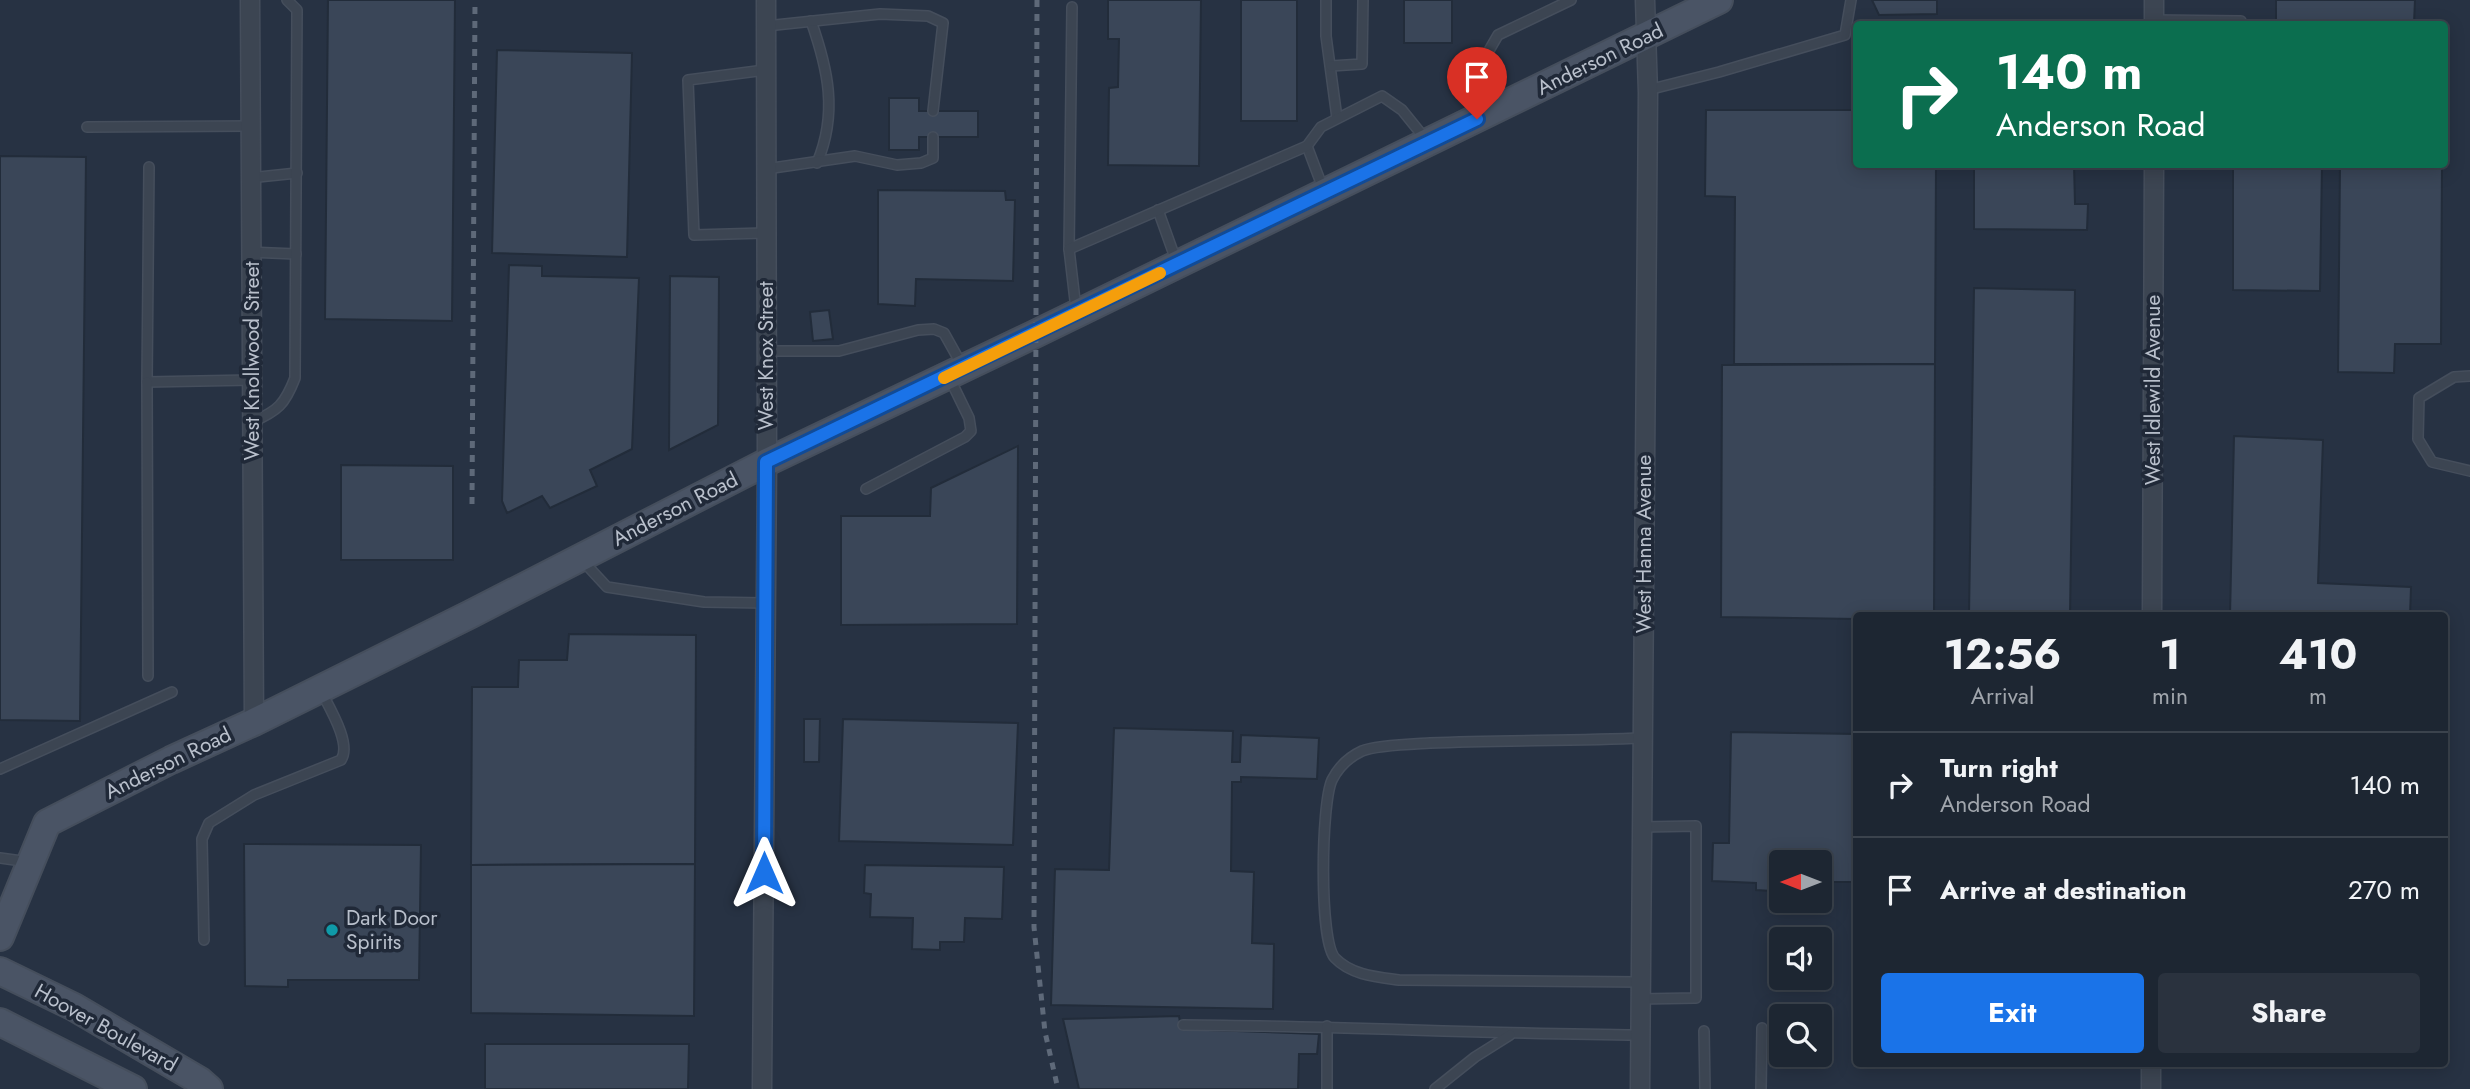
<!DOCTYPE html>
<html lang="en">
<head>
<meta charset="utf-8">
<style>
	body { margin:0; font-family:Jost,sans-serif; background:#2a323e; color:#f1f3f6; height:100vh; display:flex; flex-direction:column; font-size:26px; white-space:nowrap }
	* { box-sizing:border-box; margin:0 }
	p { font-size:23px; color:#a0a5ac }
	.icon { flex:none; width:38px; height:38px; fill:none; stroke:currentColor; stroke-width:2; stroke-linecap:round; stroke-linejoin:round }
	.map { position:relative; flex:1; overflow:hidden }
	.panel { position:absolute; left:1853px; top:612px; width:595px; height:455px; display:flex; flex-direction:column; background:#1d2632; border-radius:7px; box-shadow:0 4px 18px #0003,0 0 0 2px #3b434d }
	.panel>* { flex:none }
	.top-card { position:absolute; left:1853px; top:21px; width:595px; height:147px; border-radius:7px; box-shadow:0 4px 18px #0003,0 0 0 2px #3b434d; background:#0b6e4f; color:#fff; overflow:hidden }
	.needle { width:46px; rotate:270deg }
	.buttons { position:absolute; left:1769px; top:850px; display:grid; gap:14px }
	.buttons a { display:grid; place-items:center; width:63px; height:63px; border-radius:7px; background:#1d2632; box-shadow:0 4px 18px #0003,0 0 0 2px #3b434d; font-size:35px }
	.pin { position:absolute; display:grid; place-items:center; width:60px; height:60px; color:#fff; margin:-72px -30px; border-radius:50% 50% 50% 0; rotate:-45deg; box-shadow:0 0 7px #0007 }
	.pin .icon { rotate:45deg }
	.me { position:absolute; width:77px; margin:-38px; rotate:0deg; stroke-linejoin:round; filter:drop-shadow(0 0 5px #0008) }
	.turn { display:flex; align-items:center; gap:24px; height:147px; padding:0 28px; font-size:32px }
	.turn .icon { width:91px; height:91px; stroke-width:2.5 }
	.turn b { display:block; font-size:49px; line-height:60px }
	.eta { display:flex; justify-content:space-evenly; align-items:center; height:119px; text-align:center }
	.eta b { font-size:42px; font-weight:700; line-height:49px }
	.cta { display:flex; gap:14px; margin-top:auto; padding:14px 28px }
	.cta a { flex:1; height:80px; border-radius:7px; background:#1a73e8; color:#fff; font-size:28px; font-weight:700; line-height:80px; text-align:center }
	.cta a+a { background:#2a323e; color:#f1f3f6 }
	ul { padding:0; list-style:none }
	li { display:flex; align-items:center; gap:21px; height:105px; padding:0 28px; border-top:2px solid #3b434d }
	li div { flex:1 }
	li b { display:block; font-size:26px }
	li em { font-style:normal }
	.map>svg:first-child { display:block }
	.building { fill:#3a4658; stroke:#222c3a; stroke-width:2 }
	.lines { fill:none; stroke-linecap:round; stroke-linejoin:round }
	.lane-casing { stroke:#454e5c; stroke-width:12 }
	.street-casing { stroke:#454e5c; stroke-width:21 }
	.secondary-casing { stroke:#454e5c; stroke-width:30 }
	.lane { stroke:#3c4552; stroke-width:9 }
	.street { stroke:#3c4552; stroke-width:18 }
	.secondary { stroke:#4a5465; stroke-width:26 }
	.rail { stroke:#5e6979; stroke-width:5; stroke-dasharray:7 7; stroke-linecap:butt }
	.route-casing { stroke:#114b97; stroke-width:18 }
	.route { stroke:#1a73e8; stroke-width:12 }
	.slow { stroke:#f59e0b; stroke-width:12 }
	.culture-dot { fill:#0f9aa8; stroke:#202938; stroke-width:2.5 }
	.labels { text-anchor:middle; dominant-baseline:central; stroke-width:7; stroke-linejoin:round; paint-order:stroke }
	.street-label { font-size:21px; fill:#b9c0cc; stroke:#202938 }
	.poi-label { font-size:21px; fill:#b9c0cc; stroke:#202938; text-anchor:start }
</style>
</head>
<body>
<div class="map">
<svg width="2470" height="1089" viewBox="0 0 2470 1089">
	<rect width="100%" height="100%" fill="#273243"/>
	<!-- building -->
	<g class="building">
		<polygon points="328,0 455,0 452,321 325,319"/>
		<polygon points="1108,0 1201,0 1199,166 1108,165 1109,88 1118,87 1119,39 1108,39"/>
		<rect x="1241" y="0" width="56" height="121"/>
		<rect x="1404" y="0" width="48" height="43"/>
		<polygon points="1872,0 1937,0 1937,14 1879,15"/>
		<polygon points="2276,0 2415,0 2414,24 2276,24"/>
		<polygon points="497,50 632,53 627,257 492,253"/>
		<polygon points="889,98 919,98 919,111 978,111 978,137 919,137 919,150 889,150"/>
		<polygon points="1706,110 1857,110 1857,164 1936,164 1935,364 1734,364 1735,197 1705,196"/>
		<polygon points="0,156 86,157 80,721 0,720"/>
		<polygon points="1974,164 2074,164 2075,204 2088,204 2087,230 1974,229"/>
		<polygon points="2233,164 2322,164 2320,291 2233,290"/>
		<polygon points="2340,164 2442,164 2441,344 2395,344 2394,373 2338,372"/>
		<polygon points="878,190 1005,191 1006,200 1015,200 1013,281 916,279 915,306 878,304"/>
		<polygon points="509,265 542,266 542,276 639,278 632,449 590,470 597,486 550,508 542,496 507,513 502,501"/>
		<polygon points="670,276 719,277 718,425 669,450"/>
		<polygon points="1974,288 2075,290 2070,616 1969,616"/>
		<polygon points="829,310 833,339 813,341 810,312"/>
		<polygon points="1935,364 1934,616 1857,616 1857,619 1721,617 1722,365"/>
		<polygon points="2234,436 2323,440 2318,583 2411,587 2410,616 2230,616"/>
		<polygon points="1018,446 1017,624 841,625 841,516 930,516 931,488"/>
		<polygon points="341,465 453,466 453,560 341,560"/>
		<polygon points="569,634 696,635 695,864 471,865 472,687 518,687 519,660 567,660"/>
		<polygon points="804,719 820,719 819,762 804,762"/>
		<polygon points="843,719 1018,723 1013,845 839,841"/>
		<polygon points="1114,728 1233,731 1232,762 1240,762 1241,735 1319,738 1317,779 1241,777 1241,782 1232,782 1231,871 1254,872 1252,943 1274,944 1273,1009 1051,1005 1055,869 1109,870"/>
		<polygon points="1731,732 1857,734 1857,882 1820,882 1820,863 1782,863 1782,881 1773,881 1772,891 1756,890 1756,883 1712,881 1713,843 1729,843"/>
		<polygon points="244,844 421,845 419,980 288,980 288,987 245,986"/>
		<polygon points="695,864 694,1016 471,1013 471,865"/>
		<polygon points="865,865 1004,867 1002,919 965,918 964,942 940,942 940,950 912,949 913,918 870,917 871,894 864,893"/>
		<polygon points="1179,1016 1181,1029 1319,1034 1317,1054 1299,1054 1298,1089 1079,1089 1063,1019"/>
		<polygon points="485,1044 689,1044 688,1089 485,1089"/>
	</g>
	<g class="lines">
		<defs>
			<g id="lane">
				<polyline points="1326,0 1326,36 1337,118"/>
				<polyline points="2154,20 2241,21"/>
				<path d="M811 21C828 69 838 113 817 163"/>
				<polyline points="766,26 880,14 928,16 943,23 933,111"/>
				<polyline points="1331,66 1362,64 1363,0"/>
				<polyline points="765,70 688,80 694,235 766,233"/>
				<polyline points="1648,90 1719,72 1845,35 1851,0"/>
				<polyline points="1500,102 1490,71 1487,54 1498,35 1571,0"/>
				<polyline points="87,127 250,126"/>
				<polyline points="1307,146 1324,191"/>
				<polyline points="149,167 147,382 252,380"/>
				<polyline points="766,169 855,156 897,165 921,163 933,158 933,137"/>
				<polyline points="250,178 297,173"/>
				<polyline points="1158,210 1177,263"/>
				<polyline points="1069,249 1072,7"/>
				<polyline points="251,252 296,254"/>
				<polyline points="1076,309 1069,249 1307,146 1321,127 1382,96 1402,110 1427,141"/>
				<polyline points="766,351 839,351 918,330 934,329 944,333 963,367"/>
				<polyline points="2470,376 2454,377 2419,398 2418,439 2432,462 2470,471"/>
				<polyline points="147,382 148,676"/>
				<path d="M252 422C278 411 285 404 295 378L297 10 287 0"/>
				<polyline points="866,489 965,437 971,431 969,418 949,377"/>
				<polyline points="581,559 607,587 704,602 766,603"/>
				<polyline points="0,769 172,692"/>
				<polyline points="0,858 29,862"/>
				<path d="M204 940 202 839 209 823 254 795 341 760C352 744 329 707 321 691"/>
				<path d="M1641 982 1399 980C1377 977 1351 975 1335 958 1319 941 1321 804 1332 780 1338 768 1349 757 1362 751 1376 745 1414 744 1430 743 1501 740 1572 741 1643 738"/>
				<polyline points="1640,999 1696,998 1696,826 1642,827"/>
				<path d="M1183 1025C1336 1026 1488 1034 1640 1035"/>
				<polyline points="1704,1031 1705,1089"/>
				<polyline points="1327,1089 1327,1026"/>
				<polyline points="1435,1089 1475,1057 1510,1035"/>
				<polyline points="1761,1089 1762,1028"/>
			</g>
			<g id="street">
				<polyline points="250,0 254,722"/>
				<polyline points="2154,24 2154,0"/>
				<polyline points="2152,616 2154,164"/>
				<polyline points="762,1089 767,462 766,0"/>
				<polyline points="1640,1089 1648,93 1645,0"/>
				<polyline points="2151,1089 2151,1064"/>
			</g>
			<g id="secondary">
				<polyline points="0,937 47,823 171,760 254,722 471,614 767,462 1035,334 1719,0"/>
				<polyline points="0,971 74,1007 200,1081 209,1089"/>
				<polyline points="0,1022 133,1089"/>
			</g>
		</defs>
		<!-- lane casing -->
		<use href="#lane" class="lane-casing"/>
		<!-- street casing -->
		<use href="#street" class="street-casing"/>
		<!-- secondary casing -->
		<use href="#secondary" class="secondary-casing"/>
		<!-- lane -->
		<use href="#lane" class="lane"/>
		<!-- street -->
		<use href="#street" class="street"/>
		<!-- secondary -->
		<use href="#secondary" class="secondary"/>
		<!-- rail -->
		<g class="rail">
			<polyline points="1037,0 1034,927 1045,1032 1058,1089"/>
			<polyline points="472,504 475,0"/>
		</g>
	</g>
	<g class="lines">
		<defs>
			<polyline id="route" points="764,873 766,462 1477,119"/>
		</defs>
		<!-- route casing -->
		<use href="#route" class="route-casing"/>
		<!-- route -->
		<use href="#route" class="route"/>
		<!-- slow -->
		<polyline class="slow" points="944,378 1160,273"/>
	</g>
	<!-- markers -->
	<circle class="culture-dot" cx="332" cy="930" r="7"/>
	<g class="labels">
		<!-- street labels -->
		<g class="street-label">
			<text transform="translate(1600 59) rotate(-26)">Anderson Road</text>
			<text transform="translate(766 356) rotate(-90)">West Knox Street</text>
			<text transform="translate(252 361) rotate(-90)">West Knollwood Street</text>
			<text transform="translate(2153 390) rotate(-90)">West Idlewild Avenue</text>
			<text transform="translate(675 509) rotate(-27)">Anderson Road</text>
			<text transform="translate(1644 544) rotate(-90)">West Hanna Avenue</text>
			<text transform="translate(168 763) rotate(-26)">Anderson Road</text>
			<text transform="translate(106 1028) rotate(29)">Hoover Boulevard</text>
		</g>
		<!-- poi labels -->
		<g class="poi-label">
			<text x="346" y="918">Dark Door<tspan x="346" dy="24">Spirits</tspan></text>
		</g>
	</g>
</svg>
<div class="buttons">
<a><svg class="needle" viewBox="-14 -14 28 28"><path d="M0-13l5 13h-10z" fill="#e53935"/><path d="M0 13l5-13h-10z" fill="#a0a5ac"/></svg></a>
<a><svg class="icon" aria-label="sound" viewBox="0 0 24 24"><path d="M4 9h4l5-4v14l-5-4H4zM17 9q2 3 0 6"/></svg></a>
<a><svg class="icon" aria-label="search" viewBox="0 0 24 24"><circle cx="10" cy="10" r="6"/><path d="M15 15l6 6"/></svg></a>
</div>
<div class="pin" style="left:1477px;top:119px;background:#d93025"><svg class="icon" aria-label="arrive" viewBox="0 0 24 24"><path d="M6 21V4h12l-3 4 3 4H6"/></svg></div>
<svg class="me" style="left:764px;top:873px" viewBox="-20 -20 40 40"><path d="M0-17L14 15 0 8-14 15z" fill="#1a73e8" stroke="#fff" stroke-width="4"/></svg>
<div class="top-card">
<div class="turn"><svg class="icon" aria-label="right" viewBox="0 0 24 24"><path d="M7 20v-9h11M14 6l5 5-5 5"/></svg><div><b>140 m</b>Anderson Road</div></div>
</div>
<section class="panel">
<div class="eta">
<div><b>12:56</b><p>Arrival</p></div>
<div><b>1</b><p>min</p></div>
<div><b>410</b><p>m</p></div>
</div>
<ul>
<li><svg class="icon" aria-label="right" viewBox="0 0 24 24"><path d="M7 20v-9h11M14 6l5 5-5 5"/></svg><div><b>Turn right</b><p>Anderson Road</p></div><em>140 m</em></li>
<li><svg class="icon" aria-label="arrive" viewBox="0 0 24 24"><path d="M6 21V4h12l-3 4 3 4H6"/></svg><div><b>Arrive at destination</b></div><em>270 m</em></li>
</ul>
<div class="cta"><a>Exit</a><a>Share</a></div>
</section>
</div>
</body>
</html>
